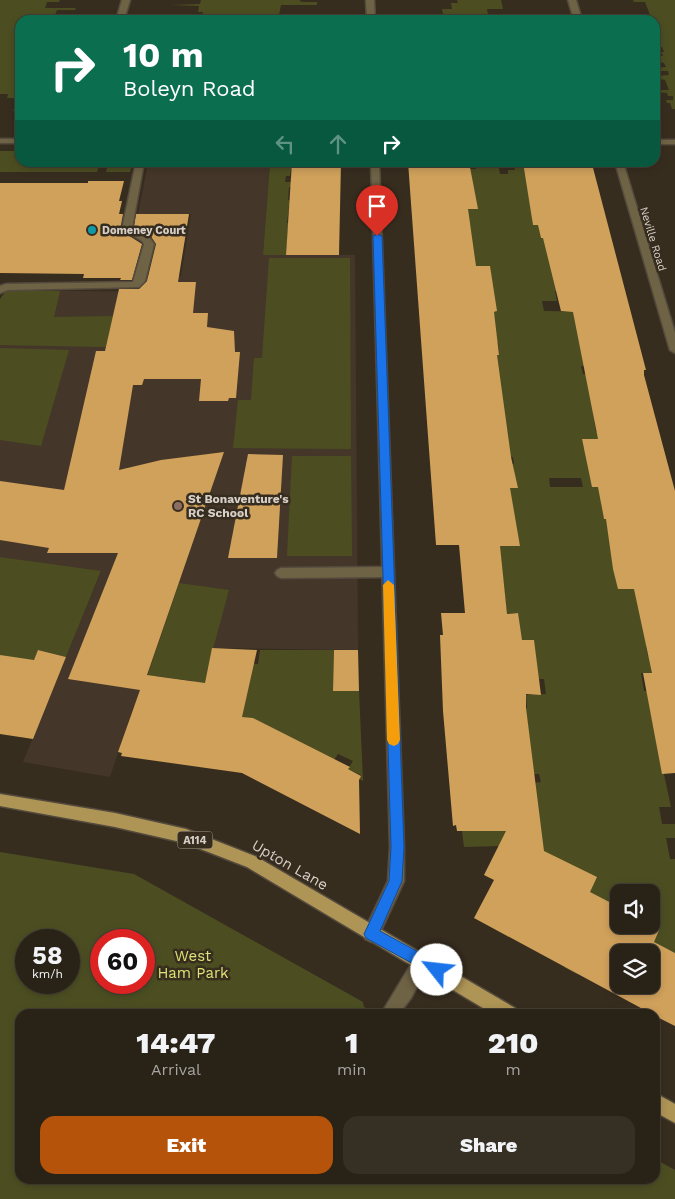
<!DOCTYPE html>
<html lang="en">
<head>
<meta charset="utf-8">
<style>
	body { margin:0; font-family:"Work Sans",sans-serif; background:#352f24; color:#f1f3f6; height:100vh; display:flex; flex-direction:column; font-size:19px; white-space:nowrap }
	* { box-sizing:border-box; margin:0 }
	p { font-size:16px; color:#a5a4a1 }
	.icon { flex:none; width:28px; height:28px; fill:none; stroke:currentColor; stroke-width:2; stroke-linecap:round; stroke-linejoin:round }
	.map { position:relative; flex:1; overflow:hidden }
	.sheet { position:absolute; left:15px; top:1009px; width:645px; height:175px; display:flex; flex-direction:column; background:#292217; border-radius:15px; box-shadow:0 2px 8px #0003,0 0 0 1px #453f36 }
	.sheet>* { flex:none }
	.guide { position:absolute; left:15px; top:15px; width:645px; height:152px; border-radius:15px; box-shadow:0 2px 8px #0003,0 0 0 1px #453f36; background:#0b6e4f; color:#fff; overflow:hidden }
	.buttons { position:absolute; left:610px; top:884px; display:grid; gap:10px }
	.buttons a { display:grid; place-items:center; width:50px; height:50px; border-radius:10px; background:#292217; box-shadow:0 2px 8px #0003,0 0 0 1px #453f36; font-size:25px }
	.speed { position:absolute; left:15px; top:929px; display:flex; gap:10px; font-size:25px; font-weight:700; text-align:center }
	.speed>* { display:grid; place-content:center; width:65px; height:65px; border-radius:50%; background:#292217; box-shadow:0 2px 8px #0003,0 0 0 1px #453f36; line-height:1 }
	.speed small { font-size:12px; font-weight:400 }
	.speed .limit { border:8px solid #d22; background:#fff; color:#111 }
	.pin { position:absolute; display:grid; place-items:center; width:42px; height:42px; color:#fff; margin:-51px -21px; border-radius:50% 50% 50% 0; rotate:-45deg; box-shadow:0 0 5px #0007 }
	.pin .icon { rotate:45deg }
	.me { position:absolute; width:55px; margin:-28px; rotate:299deg; stroke-linejoin:round; filter:drop-shadow(0 0 4px #0008) }
	.turn { display:flex; align-items:center; gap:18px; height:105px; padding:0 25px; font-size:22px }
	.turn .icon { width:65px; height:65px; stroke-width:2.5 }
	.turn b { display:block; font-size:35px; line-height:42px }
	.lanes { display:flex; align-items:center; height:48px; padding:0 25px; background:#0003; justify-content:center; gap:25px; direction:ltr }
	.lanes .off { opacity:.35 }
	.eta { display:flex; justify-content:space-evenly; align-items:center; height:85px; text-align:center }
	.eta b { font-size:30px; font-weight:800; line-height:35px }
	.primary-button { display:flex; gap:10px; margin-top:auto; padding:10px 25px }
	.primary-button a { flex:1; height:58px; border-radius:15px; background:#b45309; color:#fff; font-size:20px; font-weight:800; line-height:58px; text-align:center }
	.primary-button a+a { background:#352f24; color:#f1f3f6 }
	.map>svg:first-child { display:block }
	.education { fill:#443729 }
	.green { fill:#4c4e22; fill-rule:evenodd }
	.building { fill:#d0a15b; fill-rule:evenodd }
	.lines { fill:none; stroke-linecap:round; stroke-linejoin:round }
	.lane-casing { stroke:#544a3d; stroke-width:3 }
	.street-casing { stroke:#544a3d; stroke-width:3 }
	.primary-casing { stroke:#544a3d; stroke-width:3 }
	.lane { fill:#6f6345; fill-rule:evenodd }
	.street { fill:#6f6345; fill-rule:evenodd }
	.primary { fill:#ae9455; fill-rule:evenodd }
	.route { fill:#1a73e8; stroke:#114b97 }
	.slow { fill:#f59e0b }
	.culture-dot { fill:#0f9aa8; stroke:#372d1f; stroke-width:2 }
	.education-dot { fill:#8d6e63; stroke:#372d1f; stroke-width:2 }
	.labels { text-anchor:middle; dominant-baseline:central; stroke-width:5; stroke-linejoin:round; paint-order:stroke }
	.far-poi-label { font-size:11px; font-weight:bold; fill:#d7d0c8; stroke:#372d1f; text-anchor:start }
	.far-street-label { font-size:11px; fill:#d7d0c8; stroke:#372d1f }
	.shield { fill:#372d1f; stroke:#a79f95; stroke-width:1 }
	.shield-label { font-size:11px; font-weight:bold; fill:#d7d0c8 }
	.poi-label { font-size:12px; font-weight:bold; fill:#d7d0c8; stroke:#372d1f; text-anchor:start }
	.near-street-label { font-size:15px; fill:#d7d0c8; stroke:#372d1f }
	.near-park-label { font-size:15px; fill:#dee375; stroke:#372d1f }
</style>
</head>
<body>
<div class="map">
<svg width="675" height="1199" viewBox="0 0 675 1199">
	<rect width="100%" height="100%" fill="#372d1f"/>
	<!-- education -->
	<polygon class="education" points="148,163 270,163 263,255 355,255 358,650 212,648 229,590 148,674 132,711 110,777 23,762 101,572 0,557 0,299 7,290 145,292 147,276 181,276 191,214 138,214"/>
	<!-- green -->
	<g class="green">
		<polygon points="0,0 60,0 59,2 47,2 45,8 76,8 75,10 57,10 53,20 20,20 20,113 19,111 13,111 18,98 7,98 8,94 0,94"/>
		<polygon points="201,0 299,0 302,2 317,2 317,5 281,5 279,15 317,15 317,18 284,18 283,20 190,20 191,16 202,16 203,12 198,12 199,6 171,5 200,4"/>
		<polygon points="457,0 501,0 503,9 487,9 488,15 504,15 505,20 444,20 442,9 452,9 451,3 458,3"/>
		<polygon points="633,0 675,0 675,109 672,109 670,103 667,103 666,100 673,100 673,96 668,96 667,93 655,92 655,90 669,90 665,80 655,78 655,76 669,75 668,71 655,71 655,68 666,67 664,63 655,61 655,56 663,56 661,52 664,52 662,47 655,47 655,20 652,20 645,2 634,2"/>
		<polygon points="0,151 20,151 20,162 100,163 97,172 0,172"/>
		<polygon points="291,162 291,164 314,164 313,169 291,169 290,176 286,176 285,182 313,182 313,187 289,187 288,200 312,206 289,206 287,223 312,223 288,226 286,255 263,255 270,163"/>
		<polygon points="108,163 108,162 133,163 130,172 106,172"/>
		<path d="M474 163H498L500 174H508V170H515L514 164H539L548 218H532L533 225H552L539 228 541 238H554L578 291H555L557 301H542L544 311 597 312 610 366H581L583 374 597 375 622 413H593L596 432H626L628 439 582 440 584 449 601 450V504L604 519H648L612 561 619 589H664L646 646 648 656H663L675 673H641L644 691H657L675 704 650 709 671 807H659L662 824H675V838H666L670 859H675V953L669 950 645 1010 639 1007 648 985H651V952H649L660 928 651 923V892H619V907L597 932 577 974 564 967 584 925 499 846 464 847 462 831H541L534 783 541 782 539 774H533L490 708H527L526 695 546 694 544 679H524L518 640V613L507 614 499 546 520 545 497 464H514L513 457 497 456 492 355H499L498 343H477L480 312H496V305L471 275H491L490 266H474L471 232 440 209H478L440 169H476ZM549 478H581L583 487H550Z"/>
		<polygon points="269,258 350,258 351,449 233,448 238,400 251,400 254,358 262,358"/>
		<polygon points="7,290 60,291 54,317 113,316 106,347 0,345 0,299"/>
		<polygon points="0,348 69,350 41,446 0,440"/>
		<polygon points="292,456 351,456 352,556 287,556"/>
		<polygon points="0,557 101,571 66,657 39,650 34,660 0,658"/>
		<polygon points="179,583 229,590 210,660 258,664 260,650 334,650 333,691 359,691 363,781 359,779 361,775 348,769 353,761 338,754 334,760 183,719 193,681 156,676 145,713 133,711 148,674"/>
		<path d="M0 852 134 874 363 1002 364 1007 376 1014H20V1179H655V1159L675 1170V1199H0ZM26 940H69V982H26ZM101 940H144V982H101Z"/>
	</g>
	<!-- building -->
	<g class="building">
		<polygon points="292,162 341,162 339,255 286,255"/>
		<path d="M408 162H469L478 209H468L476 266H490L497 311 494 312 499 355H497L511 457 518 488H510L520 546H500L507 614 518 613 522 640H534L541 695 526 694V708L544 851 597 877 590 892 619 907V925H651V923L660 928 654 942 675 953V1026L655 1016V1014H652L474 918 494 880 484 875 506 831H457L456 825 453 826 443 711 440 635H443L441 613H465L459 545H436ZM619 952H651V985H619Z"/>
		<polygon points="523,162 590,162 592,164 646,370 644,370 644,375 675,491 675,773 662,774 643,673 652,673 634,589 618,589 613,569 606,519 604,519 598,487 592,487 582,439 598,439 573,312 561,311 543,238 541,238 538,225 533,225"/>
		<polygon points="88,181 124,181 119,201 122,201 119,214 123,214 120,230 142,244 132,280 120,280 121,278 83,278 84,274 0,273 0,183 88,183"/>
		<polygon points="136,214 189,214 178,282 196,282 193,313 208,313 207,327 234,331 235,352 240,352 236,398 229,398 228,401 199,401 201,379 144,379 142,385 133,385 119,470 161,460 224,452 147,675 205,683 212,648 257,650 242,717 253,718 350,767 348,769 361,776 359,780 360,834 242,773 121,756 122,753 118,752 140,690 68,679 118,553 47,553 49,548 0,540 0,481 64,490 96,351 105,351 119,289 139,289 147,281 156,244 150,235 134,227"/>
		<polygon points="248,454 283,455 277,558 228,558"/>
		<polygon points="38,650 66,657 33,739 0,734 0,655 34,660"/>
		<polygon points="334,650 358,650 359,691 333,691"/>
	</g>
	<g class="lines">
		<defs>
			<g id="lane">
				<polygon points="136,162 144,162 132,228 149,237 154,244 145,281 139,287 8,290 0,293 0,286 6,284 133,282 144,244 142,241 122,229"/>
				<polygon points="388,567 392,569 394,572 392,575 388,577 281,578 277,576 275,573 277,570 281,568"/>
				<polygon points="422,954 428,956 430,962 411,998 399,1014 381,1014 416,956"/>
			</g>
			<g id="street">
				<polygon points="122,0 130,0 124,20 116,20"/>
				<polygon points="366,0 374,0 375,20 367,20"/>
				<polygon points="568,0 576,0 582,20 574,20"/>
				<rect x="0" y="139" width="20" height="4"/>
				<rect x="655" y="140" width="20" height="4"/>
				<polygon points="371,162 379,162 404,847 404,881 377,939 371,942 365,939 363,934 388,881 390,847"/>
				<polygon points="615,162 623,162 675,333 675,353 670,350"/>
			</g>
			<g id="primary">
				<polygon points="0,794 115,813 186,829 257,857 515,1008 517,1014 493,1014 247,867 185,843 115,827 0,806"/>
				<polygon points="655,1093 675,1104 675,1123 655,1112"/>
			</g>
		</defs>
		<!-- lane casing -->
		<use href="#lane" class="lane-casing"/>
		<!-- street casing -->
		<use href="#street" class="street-casing"/>
		<!-- primary casing -->
		<use href="#primary" class="primary-casing"/>
		<!-- lane -->
		<use href="#lane" class="lane"/>
		<!-- street -->
		<use href="#street" class="street"/>
		<!-- primary -->
		<use href="#primary" class="primary"/>
	</g>
	<!-- route -->
	<polygon class="route" points="377,234 382,236 404,847 402,881 380,931 442,965 444,970 442,975 437,977 366,938 364,934 389,881 391,847 373,236"/>
	<!-- slow -->
	<polygon class="slow" points="388,580 394,585 400,740 398,744 394,746 389,744 387,740 383,585"/>
	<!-- markers -->
	<circle class="culture-dot" cx="92" cy="230" r="5"/>
	<circle class="education-dot" cx="178" cy="506" r="5"/>
	<g class="labels">
		<!-- far-poi labels -->
		<g class="far-poi-label">
			<text x="102" y="230">Domeney Court</text>
		</g>
		<!-- far-street labels -->
		<g class="far-street-label">
			<text transform="translate(653 239) rotate(73)">Neville Road</text>
		</g>
		<!-- shield labels -->
		<rect class="shield" x="177.5" y="831.5" width="35" height="17" rx="4"/>
		<g class="shield-label">
			<text x="195" y="840">A114</text>
		</g>
		<!-- poi labels -->
		<g class="poi-label">
			<text x="188" y="499">St Bonaventure's<tspan x="188" dy="14">RC School</tspan></text>
		</g>
		<!-- near-street labels -->
		<g class="near-street-label">
			<text transform="translate(290 865) rotate(30)">Upton Lane</text>
		</g>
		<!-- near-park labels -->
		<g class="near-park-label">
			<text x="193" y="956">West<tspan x="193" dy="17">Ham Park</tspan></text>
		</g>
	</g>
</svg>
<div class="buttons">
<a><svg class="icon" aria-label="sound" viewBox="0 0 24 24"><path d="M4 9h4l5-4v14l-5-4H4zM17 9q2 3 0 6"/></svg></a>
<a><svg class="icon" aria-label="layers" viewBox="0 0 24 24"><path d="M12 4l9 5-9 5-9-5zM3 14l9 5 9-5"/></svg></a>
</div>
<div class="speed"><div>58<small>km/h</small></div><div class="limit">60</div></div>
<div class="pin" style="left:377px;top:236px;background:#d93025"><svg class="icon" aria-label="arrive" viewBox="0 0 24 24"><path d="M6 21V4h12l-3 4 3 4H6"/></svg></div>
<svg class="me" style="left:437px;top:970px" viewBox="-20 -20 40 40"><circle r="19" fill="#fff"/><path d="M0-13L10 11 0 6-10 11z" fill="#1a73e8"/></svg>
<div class="guide">
<div class="turn"><svg class="icon" aria-label="right" viewBox="0 0 24 24"><path d="M7 20v-9h11M14 6l5 5-5 5"/></svg><div><b>10 m</b>Boleyn Road</div></div>
<div class="lanes"><svg class="icon off" aria-label="left" viewBox="0 0 24 24"><path d="M17 20v-9H6M10 6l-5 5 5 5"/></svg><svg class="icon off" aria-label="ahead" viewBox="0 0 24 24"><path d="M12 20V5M6 11l6-6 6 6"/></svg><svg class="icon" aria-label="right" viewBox="0 0 24 24"><path d="M7 20v-9h11M14 6l5 5-5 5"/></svg></div>
</div>
<section class="sheet">
<div class="eta">
<div><b>14:47</b><p>Arrival</p></div>
<div><b>1</b><p>min</p></div>
<div><b>210</b><p>m</p></div>
</div>
<div class="primary-button"><a>Exit</a><a>Share</a></div>
</section>
</div>
</body>
</html>
